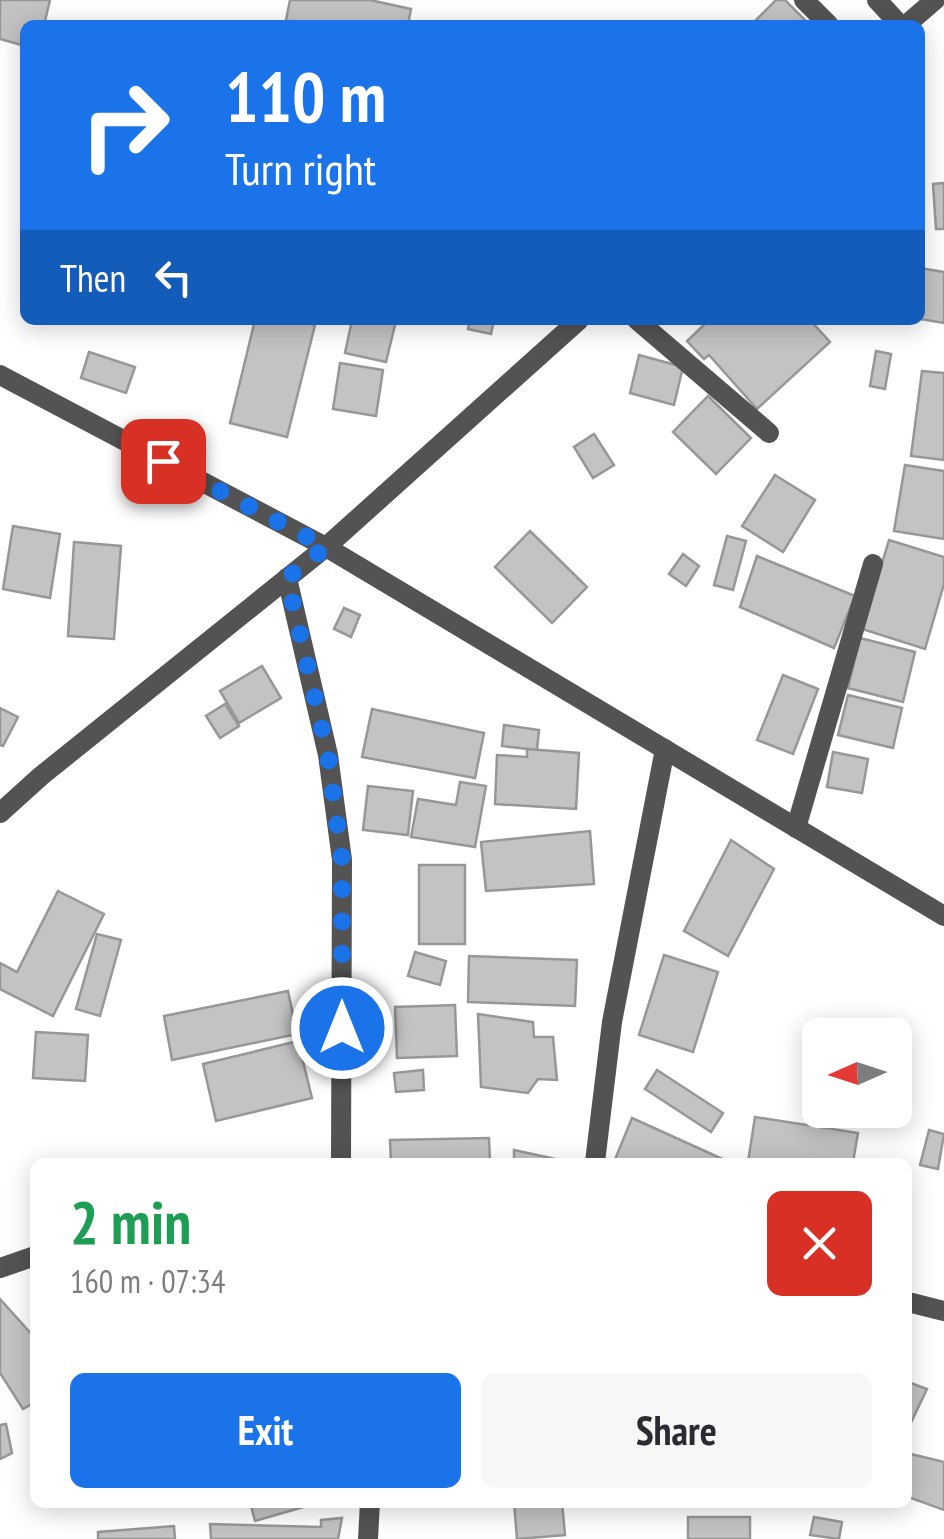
<!DOCTYPE html>
<html lang="en">
<head>
<meta charset="utf-8">
<style>
	body { margin:0; font-family:"PT Sans Narrow",sans-serif; background:#f7f7f7; color:#2b2b33; height:100vh; display:flex; flex-direction:column; font-size:38px; white-space:nowrap }
	* { box-sizing:border-box; margin:0 }
	p { font-size:32px; color:#7c7c81 }
	.icon { flex:none; width:55px; height:55px; fill:none; stroke:currentColor; stroke-width:2; stroke-linecap:round; stroke-linejoin:round }
	.map { position:relative; flex:1; overflow:hidden }
	.side { position:absolute; left:30px; top:1158px; width:882px; height:350px; display:flex; flex-direction:column; background:#fff; border-radius:15px; box-shadow:0 5px 25px #0003 }
	.side>* { flex:none }
	.guide { position:absolute; left:20px; top:20px; width:905px; height:305px; border-radius:15px; box-shadow:0 5px 25px #0003; background:#1a73e8; color:#fff; overflow:hidden }
	.needle { width:65px; rotate:267deg }
	.buttons { position:absolute; left:802px; top:1018px; display:grid; gap:20px }
	.buttons a { display:grid; place-items:center; width:110px; height:110px; border-radius:15px; background:#fff; box-shadow:0 5px 25px #0003; font-size:50px }
	.pin { position:absolute; display:grid; place-items:center; width:85px; height:85px; color:#fff; margin:-42px; border-radius:20px; box-shadow:0 5px 15px #0006 }
	.me { position:absolute; width:110px; margin:-55px; rotate:0deg; stroke-linejoin:round; filter:drop-shadow(0 0 8px #0008) }
	.turn { display:flex; align-items:center; gap:35px; height:210px; padding:0 40px; font-size:45px }
	.turn .icon { width:130px; height:130px; stroke-width:2.5 }
	.turn b { display:block; font-size:70px; line-height:85px }
	.then { display:flex; align-items:center; height:95px; padding:0 40px; background:#0003; gap:20px; font-size:38px }
	.round { display:grid; place-items:center; flex:none; width:105px; height:105px; border-radius:15px; background:#f7f7f7 }
	.headline { display:flex; align-items:center; justify-content:space-between; height:170px; padding:0 40px }
	h1 { font-size:60px; font-weight:600; line-height:75px; color:#1e9e55 }
	.primary-button { display:flex; gap:20px; margin-top:auto; padding:20px 40px }
	.primary-button a { flex:1; height:115px; border-radius:15px; background:#1a73e8; color:#fff; font-size:40px; font-weight:600; line-height:115px; text-align:center }
	.primary-button a+a { background:#f7f7f7; color:#2b2b33 }
	.map>svg:first-child { display:block }
	.building { fill:#c3c3c3; stroke:#979797; stroke-width:2.5 }
	.lines { fill:none; stroke-linecap:round; stroke-linejoin:round }
	.minor { stroke:#535353; stroke-width:20 }
	.tertiary { stroke:#535353; stroke-width:20 }
	.route { stroke:#1a73e8; stroke-width:18; stroke-dasharray:0 32.4 }
</style>
</head>
<body>
<div class="map">
<svg width="944" height="1539" viewBox="0 0 944 1539">
	<rect width="100%" height="100%" fill="#fff"/>
	<!-- building -->
	<g class="building">
		<polygon points="0,0 50,0 44,25 25,25 25,46 0,39"/>
		<polygon points="290,0 370,0 411,9 408,25 285,25"/>
		<polygon points="776,0 785,0 810,25 751,25"/>
		<polygon points="944,183 944,229 936,229 933,184"/>
		<polygon points="920,268 944,272 944,323 920,319"/>
		<polygon points="255,320 295,320 315,325 287,437 230,423"/>
		<polygon points="352,320 396,321 386,362 345,353"/>
		<polygon points="470,320 494,320 491,334 468,329"/>
		<polygon points="709,320 810,320 830,342 757,409 709,355 704,359 687,341"/>
		<polygon points="876,351 891,354 885,389 870,386"/>
		<polygon points="89,352 135,367 126,393 81,378"/>
		<polygon points="639,355 683,367 674,405 630,393"/>
		<polygon points="340,363 383,370 376,416 333,409"/>
		<polygon points="922,371 944,373 944,460 911,456"/>
		<polygon points="708,396 751,438 716,474 673,432"/>
		<polygon points="594,434 614,465 593,478 574,447"/>
		<polygon points="905,465 944,471 944,539 894,531"/>
		<polygon points="775,475 815,500 783,552 742,526"/>
		<polygon points="13,526 60,534 50,598 3,589"/>
		<polygon points="530,531 587,587 552,623 495,567"/>
		<polygon points="727,536 746,541 733,590 714,585"/>
		<polygon points="889,540 944,557 944,584 925,649 862,629"/>
		<polygon points="74,542 121,546 114,639 68,636"/>
		<polygon points="683,554 699,566 686,586 669,574"/>
		<polygon points="757,556 855,596 834,648 740,607"/>
		<polygon points="344,608 360,615 351,637 334,629"/>
		<polygon points="860,638 915,652 903,702 848,688"/>
		<polygon points="262,666 281,698 239,723 220,691"/>
		<polygon points="783,675 818,689 793,754 757,740"/>
		<polygon points="848,695 902,708 893,748 838,735"/>
		<polygon points="225,704 239,726 220,738 206,716"/>
		<polygon points="0,708 18,717 3,746 0,745"/>
		<polygon points="372,709 484,733 475,778 362,757"/>
		<polygon points="504,725 539,730 537,750 502,746"/>
		<polygon points="527,749 579,753 576,809 495,804 497,755 527,757"/>
		<polygon points="833,752 868,759 862,793 827,787"/>
		<polygon points="460,782 486,786 475,847 411,837 418,799 456,805"/>
		<polygon points="368,786 413,791 408,835 363,830"/>
		<polygon points="590,831 594,884 486,891 481,842"/>
		<polygon points="731,840 774,869 728,956 684,931"/>
		<rect x="419" y="865" width="46" height="79"/>
		<polygon points="58,891 104,914 53,1016 0,989 0,963 17,972"/>
		<polygon points="97,934 121,940 100,1016 76,1009"/>
		<polygon points="415,952 446,961 440,985 408,976"/>
		<polygon points="664,955 718,972 693,1052 639,1035"/>
		<polygon points="469,956 577,960 575,1006 468,1002"/>
		<polygon points="288,991 297,1034 172,1060 164,1016"/>
		<polygon points="455,1005 457,1056 397,1058 395,1007"/>
		<polygon points="478,1014 533,1022 534,1037 553,1037 557,1080 538,1079 528,1093 481,1087"/>
		<polygon points="36,1032 88,1035 85,1081 33,1078"/>
		<polygon points="298,1041 312,1098 216,1121 203,1064"/>
		<polygon points="423,1070 424,1090 396,1092 394,1073"/>
		<polygon points="657,1070 723,1113 711,1132 645,1089"/>
		<polygon points="755,1117 858,1133 853,1162 748,1162"/>
		<polygon points="632,1118 729,1162 614,1162"/>
		<polygon points="929,1130 944,1134 938,1169 920,1165"/>
		<polygon points="489,1138 490,1162 391,1162 390,1140"/>
		<polygon points="514,1150 560,1160 570,1162 514,1162"/>
		<polygon points="0,1299 35,1338 35,1402 23,1409 0,1373"/>
		<polygon points="908,1382 927,1389 908,1429"/>
		<polygon points="6,1424 12,1453 0,1459 0,1425"/>
		<polygon points="911,1454 944,1462 944,1510 908,1497"/>
		<polygon points="250,1502 321,1502 255,1521"/>
		<polygon points="514,1502 562,1502 565,1535 517,1539"/>
		<rect x="688" y="1517" width="62" height="22"/>
		<polygon points="814,1517 842,1522 839,1539 810,1535"/>
		<polygon points="342,1518 338,1539 211,1539 210,1524 321,1527 321,1520"/>
		<polygon points="174,1526 175,1539 98,1539 98,1532"/>
	</g>
	<g class="lines">
		<!-- minor -->
		<g class="minor">
			<polyline points="804,0 829,25"/>
			<polyline points="877,0 900,25"/>
			<polyline points="906,25 935,0"/>
			<polyline points="637,320 769,433"/>
			<polyline points="287,578 328,755 342,860 341,1162"/>
			<polyline points="0,813 41,776 326,547 579,320"/>
			<polyline points="796,828 873,564"/>
			<polyline points="595,1162 612,1022 665,749"/>
			<polyline points="0,1268 35,1256"/>
			<polyline points="908,1302 944,1311"/>
			<polyline points="368,1539 370,1502"/>
		</g>
		<!-- tertiary -->
		<polyline class="tertiary" points="0,375 326,547 944,916"/>
	</g>
	<g class="lines">
		<!-- route -->
		<polyline class="route" points="163,461 326,547 287,578 328,755 342,860 342,1028"/>
	</g>
</svg>
<div class="buttons">
<a><svg class="needle" viewBox="-14 -14 28 28"><path d="M0-13l5 13h-10z" fill="#e53935"/><path d="M0 13l5-13h-10z" fill="#7c7c81"/></svg></a>
</div>
<div class="pin" style="left:163px;top:461px;background:#d93025"><svg class="icon" aria-label="arrive" viewBox="0 0 24 24"><path d="M6 21V4h12l-3 4 3 4H6"/></svg></div>
<svg class="me" style="left:342px;top:1028px" viewBox="-20 -20 40 40"><circle r="17" fill="#1a73e8" stroke="#fff" stroke-width="3"/><path d="M0-11L8 9 0 5-8 9z" fill="#fff"/></svg>
<div class="guide">
<div class="turn"><svg class="icon" aria-label="right" viewBox="0 0 24 24"><path d="M7 20v-9h11M14 6l5 5-5 5"/></svg><div><b>110 m</b>Turn right</div></div>
<div class="then">Then<svg class="icon" aria-label="left" viewBox="0 0 24 24"><path d="M17 20v-9H6M10 6l-5 5 5 5"/></svg></div>
</div>
<section class="side">
<div class="headline"><div><h1>2 min</h1><p>160 m · 07:34</p></div><a class="round" style="background:#d93025;color:#fff"><svg class="icon" aria-label="close" viewBox="0 0 24 24"><path d="M6 6l12 12M18 6L6 18"/></svg></a></div>
<div class="primary-button"><a>Exit</a><a>Share</a></div>
</section>
</div>
</body>
</html>
